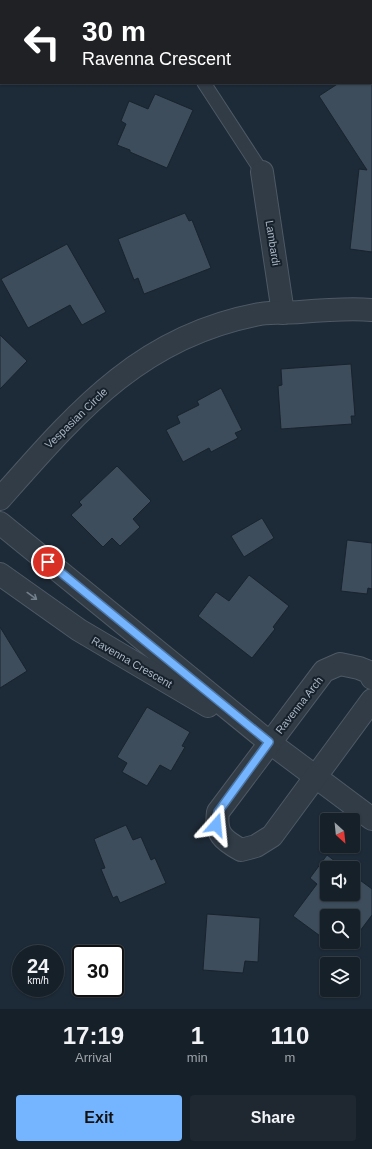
<!DOCTYPE html>
<html lang="en">
<head>
<meta charset="utf-8">
<style>
	body { margin:0; font-family:Arial,sans-serif; background:#1f2831; color:#f1f3f6; height:100vh; display:flex; flex-direction:column; font-size:15px; white-space:nowrap }
	* { box-sizing:border-box; margin:0 }
	p { font-size:13px; color:#9ea3a8 }
	.icon { flex:none; width:22px; height:22px; fill:none; stroke:currentColor; stroke-width:2; stroke-linecap:round; stroke-linejoin:round }
	.map { position:relative; height:1009px; overflow:hidden }
	.drawer { display:flex; flex-direction:column; background:#162029; flex:1 }
	.drawer>* { flex:none }
	.banner { position:absolute; left:0px; top:0px; width:372px; height:84px; box-shadow:0 1px 3px #0004,0 0 0 1px #353e46; background:#202124; color:#fff; overflow:hidden }
	.needle { width:26px; rotate:153deg }
	.tools { position:absolute; left:320px; top:813px; display:grid; gap:8px }
	.tools a { display:grid; place-items:center; width:40px; height:40px; border-radius:4px; background:#162029; box-shadow:0 1px 3px #0004,0 0 0 1px #353e46; font-size:20px }
	.speed { position:absolute; left:12px; top:945px; display:flex; gap:8px; font-size:20px; font-weight:700; text-align:center }
	.speed>* { display:grid; place-content:center; width:52px; height:52px; border-radius:50%; background:#162029; box-shadow:0 1px 3px #0004,0 0 0 1px #353e46; line-height:1 }
	.speed small { font-size:10px; font-weight:400 }
	.speed .limit { border:2px solid #111; border-radius:6px; background:#fff; color:#111 }
	.pin { position:absolute; display:grid; place-items:center; width:34px; height:34px; color:#fff; margin:-17px; border:2px solid #fff; border-radius:50%; box-shadow:0 1px 4px #0007 }
	.me { position:absolute; width:44px; margin:-22px; rotate:18deg; stroke-linejoin:round; filter:drop-shadow(0 0 3px #0008) }
	.turn { display:flex; align-items:center; gap:14px; height:84px; padding:0 16px; font-size:18px }
	.turn .icon { width:52px; height:52px; stroke-width:2.5 }
	.turn b { display:block; font-size:28px; line-height:34px }
	.eta { display:flex; justify-content:space-evenly; align-items:center; height:68px; text-align:center }
	.eta b { font-size:24px; font-weight:600; line-height:28px }
	.button { display:flex; gap:8px; margin-top:auto; padding:8px 16px }
	.button a { flex:1; height:46px; border-radius:4px; background:#75b5ff; color:#111; font-size:16px; font-weight:600; line-height:46px; text-align:center }
	.button a+a { background:#1f2831; color:#f1f3f6 }
	.map>svg:first-child { display:block }
	.building { fill:#3e4d5c; stroke:#18232d }
	.lines { fill:none; stroke-linecap:round; stroke-linejoin:round }
	.lane-casing { stroke:#4e5965; stroke-width:15 }
	.street-casing { stroke:#4e5965; stroke-width:24 }
	.highway-casing { stroke:#3b4651; stroke-width:24 }
	.lane { stroke:#313c47; stroke-width:13 }
	.street { stroke:#313c47; stroke-width:22 }
	.highway { stroke:#6e5e4d; stroke-width:22 }
	.oneway { stroke:#747f8c }
	.route-casing { stroke:#4c76a6; stroke-width:10 }
	.route { stroke:#75b5ff; stroke-width:7 }
	.labels { text-anchor:middle; dominant-baseline:central; stroke-width:4; stroke-linejoin:round; paint-order:stroke }
	.street-label { font-size:11px; fill:#aab6c5; stroke:#17212b }
</style>
</head>
<body>
<div class="map">
<svg width="372" height="1009" viewBox="0 0 372 1009">
	<rect width="100%" height="100%" fill="#1d2a37"/>
	<!-- building -->
	<g class="building">
		<polygon points="339,83 372,83 372,252 350,249 359,169 367,170 319,96"/>
		<polygon points="155,94 193,110 167,168 130,152 130,150 117,145 126,124 121,121 129,101 148,109"/>
		<polygon points="185,213 189,221 192,220 211,268 144,294 138,278 134,280 118,239"/>
		<polygon points="67,244 106,312 82,325 70,305 28,328 1,279"/>
		<polygon points="0,335 27,361 0,389"/>
		<polygon points="351,364 355,416 351,416 352,424 281,429 278,386 282,385 281,369"/>
		<polygon points="221,388 242,430 235,433 238,438 211,452 209,448 183,462 166,430 180,423 177,416 199,405 197,401"/>
		<polygon points="117,466 151,501 133,519 140,527 120,546 112,538 103,547 71,515 82,505 79,502"/>
		<polygon points="262,518 274,538 244,557 231,536"/>
		<polygon points="347,540 372,543 372,589 368,588 367,594 341,591"/>
		<polygon points="249,575 289,606 273,627 275,629 252,658 198,616 216,592 229,601"/>
		<polygon points="0,627 27,671 0,688"/>
		<polygon points="147,707 190,732 182,746 185,747 171,771 160,765 147,786 122,772 127,763 117,757"/>
		<polygon points="126,825 133,840 141,837 151,860 155,858 166,883 120,903 117,896 113,898 101,869 105,868 94,839"/>
		<polygon points="327,855 344,868 327,868 327,894 353,894 353,875 372,889 372,915 357,935 353,936 353,916 327,916 327,941 293,916 317,884 310,878"/>
		<polygon points="207,914 260,918 258,962 245,961 243,973 203,970"/>
	</g>
	<g class="lines">
		<defs>
			<g id="lane">
				<polyline points="148,0 148,1"/>
				<polyline points="204,83 262,172"/>
			</g>
			<g id="street">
				<polyline points="262,172 283,313"/>
				<path d="M0 499C76 413 140 336 260 314 273 312 287 313 300 312 324 310 348 308 372 310"/>
				<polyline points="0,523 269,742 372,819"/>
				<polyline points="0,574 79,630 208,706"/>
				<path d="M372 678 369 672 359 668 340 664 324 671 218 812C215 834 223 840 241 850L256 846 272 836 372 700"/>
			</g>
			<g id="highway">
				<polyline points="94,1 95,0"/>
				<polyline points="0,63 1,62"/>
			</g>
		</defs>
		<!-- lane casing -->
		<use href="#lane" class="lane-casing"/>
		<!-- street casing -->
		<use href="#street" class="street-casing"/>
		<!-- highway casing -->
		<use href="#highway" class="highway-casing"/>
		<!-- lane -->
		<use href="#lane" class="lane"/>
		<!-- street -->
		<use href="#street" class="street"/>
		<!-- highway -->
		<use href="#highway" class="highway"/>
	</g>
	<!-- one-way arrows -->
	<defs><path id="oneway-shaft" d="M-6 0H5M1.5-3L5.5 0L1.5 3" fill="none" stroke-width="1.6" stroke-linecap="round" stroke-linejoin="round"/></defs>
	<use class="oneway" href="#oneway-shaft" transform="translate(32 596) rotate(36)"/>
	<g class="lines">
		<defs>
			<polyline id="route" points="48,562 269,742 218,812 216,825"/>
		</defs>
		<!-- route casing -->
		<use href="#route" class="route-casing"/>
		<!-- route -->
		<use href="#route" class="route"/>
	</g>
	<g class="labels">
		<!-- street labels -->
		<g class="street-label">
			<text transform="translate(273 243) rotate(81)">Lambardi</text>
			<text transform="translate(76 418) rotate(-44)">Vespasian Circle</text>
			<text transform="translate(132 662) rotate(30)">Ravenna Crescent</text>
			<text transform="translate(299 705) rotate(-52)">Ravenna Arch</text>
		</g>
	</g>
</svg>
<div class="tools">
<a><svg class="needle" viewBox="-14 -14 28 28"><path d="M0-13l5 13h-10z" fill="#e53935"/><path d="M0 13l5-13h-10z" fill="#9ea3a8"/></svg></a>
<a><svg class="icon" aria-label="sound" viewBox="0 0 24 24"><path d="M4 9h4l5-4v14l-5-4H4zM17 9q2 3 0 6"/></svg></a>
<a><svg class="icon" aria-label="search" viewBox="0 0 24 24"><circle cx="10" cy="10" r="6"/><path d="M15 15l6 6"/></svg></a>
<a><svg class="icon" aria-label="layers" viewBox="0 0 24 24"><path d="M12 4l9 5-9 5-9-5zM3 14l9 5 9-5"/></svg></a>
</div>
<div class="speed"><div>24<small>km/h</small></div><div class="limit">30</div></div>
<div class="pin" style="left:48px;top:562px;background:#d93025"><svg class="icon" aria-label="arrive" viewBox="0 0 24 24"><path d="M6 21V4h12l-3 4 3 4H6"/></svg></div>
<svg class="me" style="left:216px;top:825px" viewBox="-20 -20 40 40"><path d="M0-17L14 15 0 8-14 15z" fill="#75b5ff" stroke="#fff" stroke-width="4"/></svg>
<div class="banner">
<div class="turn"><svg class="icon" aria-label="left" viewBox="0 0 24 24"><path d="M17 20v-9H6M10 6l-5 5 5 5"/></svg><div><b>30 m</b>Ravenna Crescent</div></div>
</div>
</div>
<section class="drawer">
<div class="eta">
<div><b>17:19</b><p>Arrival</p></div>
<div><b>1</b><p>min</p></div>
<div><b>110</b><p>m</p></div>
</div>
<div class="button"><a>Exit</a><a>Share</a></div>
</section>
</body>
</html>
